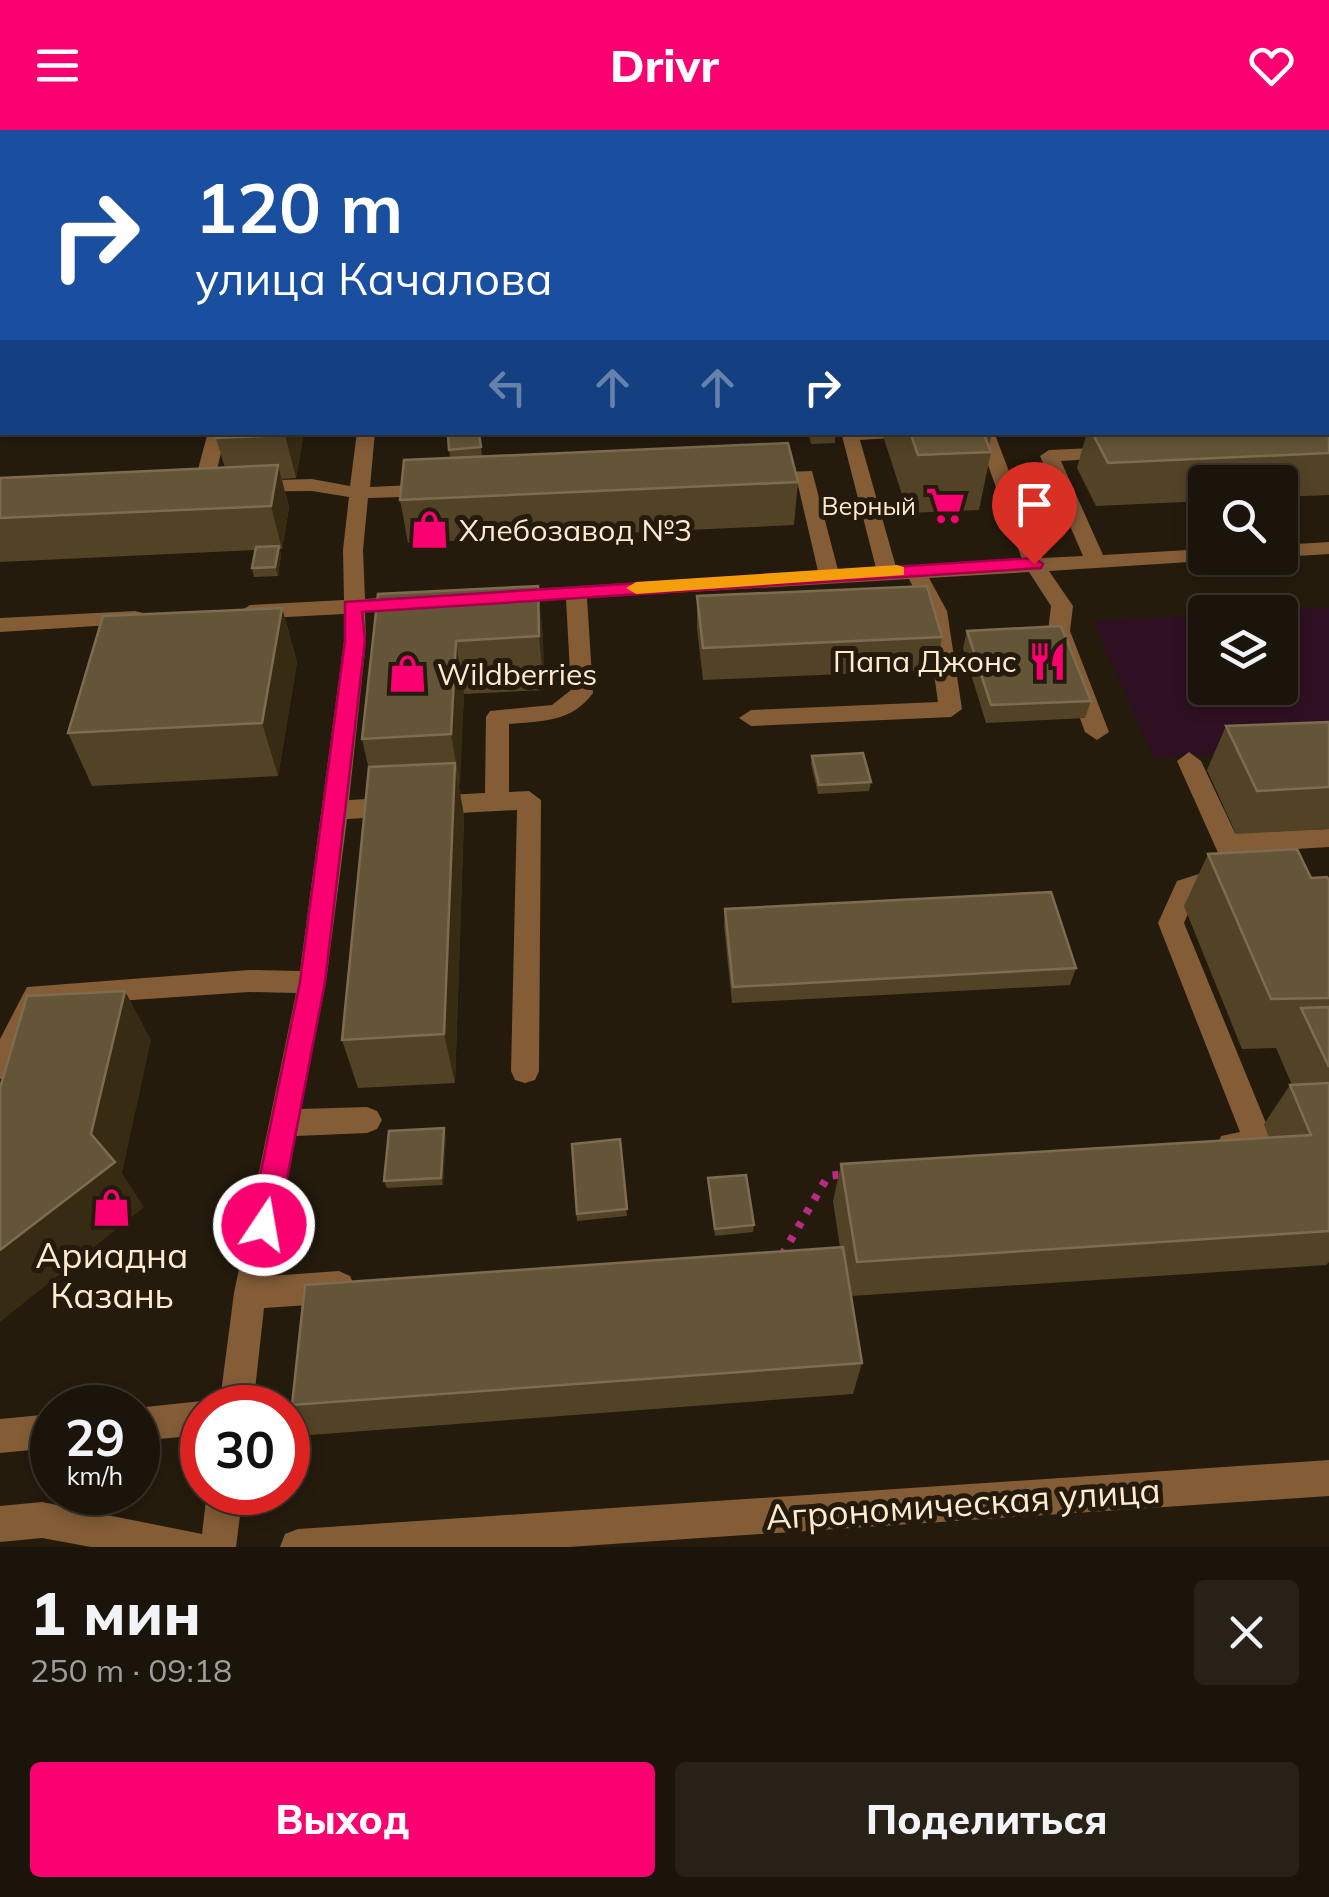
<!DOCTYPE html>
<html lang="ru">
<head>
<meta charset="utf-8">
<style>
	body { margin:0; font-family:Mulish,sans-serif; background:#282118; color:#f1f3f6; height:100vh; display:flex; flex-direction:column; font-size:38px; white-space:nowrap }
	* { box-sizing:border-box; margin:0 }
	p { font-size:32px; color:#a09e9c }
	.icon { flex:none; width:55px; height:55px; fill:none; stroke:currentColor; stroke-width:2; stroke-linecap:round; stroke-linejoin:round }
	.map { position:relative; height:1417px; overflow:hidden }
	.drawer { display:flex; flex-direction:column; background:#1b140a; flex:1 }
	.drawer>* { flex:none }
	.hud { position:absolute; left:0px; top:0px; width:1330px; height:305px; box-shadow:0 5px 15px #0003,0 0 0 2px #39332b; background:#1a4fa0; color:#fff; overflow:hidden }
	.controls { position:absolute; left:1188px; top:335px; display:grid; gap:20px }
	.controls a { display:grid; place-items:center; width:110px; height:110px; border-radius:10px; background:#1b140a; box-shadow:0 5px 15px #0003,0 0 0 2px #39332b; font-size:50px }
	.speed { position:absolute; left:30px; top:1255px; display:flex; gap:20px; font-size:50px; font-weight:700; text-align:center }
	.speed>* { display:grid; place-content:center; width:130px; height:130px; border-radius:50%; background:#1b140a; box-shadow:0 5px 15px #0003,0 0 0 2px #39332b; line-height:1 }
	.speed small { font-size:25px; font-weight:400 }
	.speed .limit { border:15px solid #d22; background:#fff; color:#111 }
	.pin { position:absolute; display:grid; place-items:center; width:85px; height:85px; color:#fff; margin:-102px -42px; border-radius:50% 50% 50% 0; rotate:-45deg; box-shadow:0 0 10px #0007 }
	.pin .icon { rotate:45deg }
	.me { position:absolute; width:110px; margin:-55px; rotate:12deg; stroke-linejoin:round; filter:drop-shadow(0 0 8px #0008) }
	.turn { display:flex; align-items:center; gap:35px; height:210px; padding:0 30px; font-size:45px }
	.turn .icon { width:130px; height:130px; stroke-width:2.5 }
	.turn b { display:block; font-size:70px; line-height:85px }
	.lanes { display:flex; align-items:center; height:95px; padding:0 30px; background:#0003; justify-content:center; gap:50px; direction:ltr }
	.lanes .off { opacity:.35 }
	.round { display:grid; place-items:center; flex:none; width:105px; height:105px; border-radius:10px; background:#282118 }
	.headline { display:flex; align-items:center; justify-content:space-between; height:170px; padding:0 30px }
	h1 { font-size:60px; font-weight:800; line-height:75px }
	.cta { display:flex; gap:20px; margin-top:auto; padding:20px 30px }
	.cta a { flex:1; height:115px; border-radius:10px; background:#fb0070; color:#fff; font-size:40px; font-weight:800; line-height:115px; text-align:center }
	.cta a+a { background:#282118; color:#f1f3f6 }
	header { display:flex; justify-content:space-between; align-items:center; height:130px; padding:0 30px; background:#fb0070; color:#fff; font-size:45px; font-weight:800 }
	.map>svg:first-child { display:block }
	.green { fill:#2e1022 }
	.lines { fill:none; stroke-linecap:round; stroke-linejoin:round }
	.path { stroke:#b82b81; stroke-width:8; stroke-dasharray:6 10; stroke-linecap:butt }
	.minor { fill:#845d37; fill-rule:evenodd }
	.major { fill:#f2ff57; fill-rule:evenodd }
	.wall { fill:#524326 }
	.shaded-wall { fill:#382b14 }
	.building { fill:#655538; stroke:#7d6c50; stroke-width:2.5 }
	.route { fill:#fb0070; stroke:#a30049; stroke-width:2.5 }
	.slow { fill:#f59e0b }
	.labels { text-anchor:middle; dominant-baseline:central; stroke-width:10; stroke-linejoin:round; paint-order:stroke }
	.far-poi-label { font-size:25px; fill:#ffebd0; stroke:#241b0d; text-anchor:end }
	.poi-label { font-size:30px; fill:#ffebd0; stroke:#241b0d; text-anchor:start }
	.near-poi-label { font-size:35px; fill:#ffebd0; stroke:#241b0d }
	.near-street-label { font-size:35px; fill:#ffebd0; stroke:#241b0d }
</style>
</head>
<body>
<header><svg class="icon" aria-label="menu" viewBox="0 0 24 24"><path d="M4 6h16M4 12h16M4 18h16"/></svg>Drivr<svg class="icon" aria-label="heart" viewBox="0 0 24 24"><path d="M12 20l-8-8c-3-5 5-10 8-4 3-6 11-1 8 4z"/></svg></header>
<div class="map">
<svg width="1329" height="1417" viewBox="0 0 1329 1417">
	<rect width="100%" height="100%" fill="#241b0d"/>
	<!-- green -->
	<g class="green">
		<polygon points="452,0 1166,0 1168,2 452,2"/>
		<polygon points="1329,478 1329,617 1154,628 1093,491 1205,485 1205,558 1280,558 1280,482 1246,482"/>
	</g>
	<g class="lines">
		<!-- path -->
		<polyline class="path" points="782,1125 828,1046 846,1044"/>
		<!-- minor -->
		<g class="minor">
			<polygon points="402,0 416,0 416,2 403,2"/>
			<rect x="0" y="177" width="2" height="10"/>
			<path d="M208 302H226L214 352 312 349 350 356 357 302H375L370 357 435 354 445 360 435 366 368 368 363 420 365 469 409 466 420 473 409 480 365 482 366 511 349 670 485 663 486 587 490 581 552 575 571 560 566 469 509 473 502 471 498 466 502 461 818 441 797 351H758V343L812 341 838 440 876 438 841 302H900L891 308 860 310 896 437 1022 429 976 302H994L1042 428 1083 426 1040 326 1049 320 1115 317 1122 319V327L1061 331 1103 425 1205 419V428H1214L1205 431 1049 441 1073 476 1070 501 1109 602 1097 610 1085 602 1048 501 1051 476 1029 442 929 448 947 481 962 579 951 587 751 596 739 588 751 580 938 572 925 481 909 449 587 468 593 563C572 592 543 591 509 594V662L529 661 541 670 539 941 535 950 525 953 515 950 511 941 517 680 347 689 326 852 301 979 367 977 377 981 382 990 377 999 367 1003 296 1006 269 1146 339 1141 350 1146 355 1157 350 1168 339 1173 264 1178 253 1278H219L234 1163 296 863 249 862 45 876 10 946 0 949V909L27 857 249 840 300 841 344 511V484L250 489 239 482 250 475 344 470 343 420 349 367 312 361 196 362 193 358Z"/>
			<polygon points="1329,412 1329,424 1280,427 1280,415"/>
			<polygon points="135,481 143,483 146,488 143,493 0,502 0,488"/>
			<path d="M1189 622 1201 631 1235 703 1329 699V717L1243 722 1254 745 1250 752H1233L1196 765 1184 793 1275 1015 1271 1025C1255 1030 1237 1031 1221 1026L1217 1016 1221 1006 1240 1002 1158 793 1177 751 1224 736 1177 631Z"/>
			<polygon points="202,1271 215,1278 202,1278 202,1305 138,1311 136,1278"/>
			<polygon points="52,1284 52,1318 0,1323 0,1289"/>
			<polygon points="1329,1330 1329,1366 568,1417 280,1417 285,1404 298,1399"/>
			<polygon points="207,1362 243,1362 236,1417 91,1417 42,1408 0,1412 0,1376 42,1372 202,1404"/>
		</g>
		<!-- major -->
		<g class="major">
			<polygon points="1215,0 1229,0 1231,2 1217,2"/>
			<polygon points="1277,0 1291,0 1293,2 1279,2"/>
			<rect x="1328" y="46" width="1" height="9"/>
			<polygon points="1328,121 1329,122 1329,133 1328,132"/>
		</g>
	</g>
	<!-- wall -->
	<g class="wall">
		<rect x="0" y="109" width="2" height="67"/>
		<polygon points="1328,173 1329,174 1329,365 1280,367 1280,352 1205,352 1205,371 1096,376 1077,338 1087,302 1328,302"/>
		<polygon points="304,302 296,348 282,349 289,378 282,419 279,419 281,425 278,446 254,447 252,438 255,420 0,432 0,348 225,338 216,308"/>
		<polygon points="808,302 835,302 835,313 811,314"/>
		<polygon points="884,302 992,302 989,317 991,322 979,380 908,383 884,309"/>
		<polygon points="479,303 482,326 465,328 798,352 794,395 408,413 400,370 450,328 448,306"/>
		<polygon points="538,456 543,510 544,560 464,564 459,657 464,686 455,953 358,958 342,910 369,640 362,609 378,464"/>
		<polygon points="697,466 942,507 936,540 703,550 697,498"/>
		<polygon points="282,478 297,532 278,646 92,656 68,603"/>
		<polygon points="967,501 1091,571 1085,588 986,593 963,518"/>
		<polygon points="1329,592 1329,699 1236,704 1207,640 1226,596"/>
		<polygon points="812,626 871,652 869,661 818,664 811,634"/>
		<polygon points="1208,724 1311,748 1329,750 1329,1132 1326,1135 851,1166 862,1233 853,1264 310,1305 292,1275 840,1117 833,1071 841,1034 1269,1008 1264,994 1290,955 1292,955 1276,918 1242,919 1184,776"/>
		<polygon points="725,779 1076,838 1070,855 732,873 724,796"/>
		<polygon points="446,1006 443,1055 387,1058 384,1051"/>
		<polygon points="620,1009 627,1086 577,1091 572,1014"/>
		<polygon points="708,1048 754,1095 753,1102 715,1106"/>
	</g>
	<!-- shaded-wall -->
	<g class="shaded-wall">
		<polygon points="286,302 304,302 296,348 285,305"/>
		<polygon points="278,335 289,378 282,419 271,376"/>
		<polygon points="279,416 281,425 278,446 275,437"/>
		<polygon points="538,456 543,510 544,560 539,506"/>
		<polygon points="282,478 297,532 278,646 262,593"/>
		<polygon points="456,511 464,564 460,657 451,604"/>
		<polygon points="455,633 464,686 455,953 444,904"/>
		<polygon points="125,861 151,910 122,1043 144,1077 0,1192 0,1120 91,1004"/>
		<polygon points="444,998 446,1006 443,1055 441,1048"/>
	</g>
	<!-- building -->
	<g class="building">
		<rect x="0" y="109" width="2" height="26"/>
		<polygon points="1328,173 1329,174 1329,245 1328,245"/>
		<polygon points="1328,285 1329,285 1329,323 1108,333 1092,302 1328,302"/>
		<polygon points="218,302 286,302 285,305 216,308"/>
		<polygon points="811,302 835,302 836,305 812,305"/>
		<polygon points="910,302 983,302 991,322 918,325"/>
		<polygon points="479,303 481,317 449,320 448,306"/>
		<polygon points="788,313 798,352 400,370 404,330"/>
		<polygon points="278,335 271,376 0,388 0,348"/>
		<polygon points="279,416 275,437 252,438 256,417"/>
		<polygon points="538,456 539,506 456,511 451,604 362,609 378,464"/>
		<polygon points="927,456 942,507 703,518 697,466"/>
		<polygon points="282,478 262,593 68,603 103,486"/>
		<polygon points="1061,496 1091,571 991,575 967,501"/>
		<polygon points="1329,592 1329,657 1257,661 1226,596"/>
		<polygon points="863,623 871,652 819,655 812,626"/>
		<polygon points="455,633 444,904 342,910 369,637"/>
		<polygon points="1297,719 1311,748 1327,747 1329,750 1329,868 1271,869 1208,724"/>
		<polygon points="1051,762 1076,838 733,857 725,779"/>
		<polygon points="125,861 91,1004 115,1032 0,1120 0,958 27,866"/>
		<polygon points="1329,877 1329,937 1301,878"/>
		<polygon points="1329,953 1329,1101 857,1132 841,1034 1311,1005 1290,955"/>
		<polygon points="444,998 441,1048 384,1051 389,1001"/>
		<polygon points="620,1009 627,1079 577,1084 572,1014"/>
		<polygon points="746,1045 754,1095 715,1099 708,1048"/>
		<polygon points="843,1117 862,1233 292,1275 305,1155"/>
	</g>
	<!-- route -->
	<polygon class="route" points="1034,428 1043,434 1041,438 362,482 365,511 325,852 278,1095 274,1104 264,1108 254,1104 250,1095 300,852 345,511 345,472"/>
	<!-- slow -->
	<polygon class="slow" points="897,435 904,437 904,445 636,464 626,458 636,452"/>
	<!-- icons -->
	<defs>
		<symbol id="supermarket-bare" viewBox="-9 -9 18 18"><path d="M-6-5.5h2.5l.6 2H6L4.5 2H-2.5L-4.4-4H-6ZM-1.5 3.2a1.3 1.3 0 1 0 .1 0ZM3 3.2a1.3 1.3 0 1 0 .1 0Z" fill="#fb0070" stroke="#241b0d" stroke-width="2.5" paint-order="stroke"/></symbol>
		<symbol id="shop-bare" viewBox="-9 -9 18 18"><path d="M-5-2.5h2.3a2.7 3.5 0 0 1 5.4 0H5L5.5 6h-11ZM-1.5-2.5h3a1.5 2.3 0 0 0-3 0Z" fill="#fb0070" stroke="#241b0d" stroke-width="2.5" paint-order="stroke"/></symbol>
		<symbol id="restaurant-bare" viewBox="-9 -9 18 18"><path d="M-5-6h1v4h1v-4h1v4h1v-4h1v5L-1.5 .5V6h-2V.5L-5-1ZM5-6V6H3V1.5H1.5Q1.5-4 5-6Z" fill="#fb0070" stroke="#241b0d" stroke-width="2.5" paint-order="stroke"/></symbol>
	</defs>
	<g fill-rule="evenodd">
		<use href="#supermarket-bare" x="918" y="348" width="55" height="55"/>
		<use href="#shop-bare" x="402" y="372" width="55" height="55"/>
		<use href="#restaurant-bare" x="1020" y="504" width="55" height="55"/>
		<use href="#shop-bare" x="380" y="516" width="55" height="55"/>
		<use href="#shop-bare" x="84" y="1050" width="55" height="55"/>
	</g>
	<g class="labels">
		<!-- far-poi labels -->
		<g class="far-poi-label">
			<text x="916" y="375">Верный</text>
		</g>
		<!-- poi labels -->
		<g class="poi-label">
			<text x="459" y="400">Хлебозавод №3</text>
			<text x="1017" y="531" text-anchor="end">Папа Джонс</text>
			<text x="437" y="544">Wildberries</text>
		</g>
		<!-- near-poi labels -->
		<g class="near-poi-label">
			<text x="112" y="1125">Ариадна<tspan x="112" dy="40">Казань</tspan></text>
		</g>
		<!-- near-street labels -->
		<g class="near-street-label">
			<text transform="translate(963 1373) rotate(-4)">Агрономическая улица</text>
		</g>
	</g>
</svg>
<div class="controls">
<a><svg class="icon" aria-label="search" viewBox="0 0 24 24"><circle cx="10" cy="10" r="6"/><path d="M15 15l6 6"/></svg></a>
<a><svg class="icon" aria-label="layers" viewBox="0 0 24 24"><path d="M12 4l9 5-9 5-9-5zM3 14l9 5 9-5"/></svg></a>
</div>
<div class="speed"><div>29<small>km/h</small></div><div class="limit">30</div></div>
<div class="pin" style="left:1034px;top:434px;background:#d93025"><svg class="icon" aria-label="arrive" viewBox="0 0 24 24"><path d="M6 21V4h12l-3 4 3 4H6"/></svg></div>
<svg class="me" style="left:264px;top:1095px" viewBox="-20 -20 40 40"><circle r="17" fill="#fb0070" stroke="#fff" stroke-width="3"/><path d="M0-11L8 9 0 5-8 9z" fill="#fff"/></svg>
<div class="hud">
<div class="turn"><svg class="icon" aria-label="right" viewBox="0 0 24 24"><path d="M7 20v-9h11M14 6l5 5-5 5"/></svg><div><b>120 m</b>улица Качалова</div></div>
<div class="lanes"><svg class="icon off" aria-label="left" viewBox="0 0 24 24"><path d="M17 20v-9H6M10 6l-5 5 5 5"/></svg><svg class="icon off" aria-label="ahead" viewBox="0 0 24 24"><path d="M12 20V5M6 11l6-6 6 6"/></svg><svg class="icon off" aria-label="ahead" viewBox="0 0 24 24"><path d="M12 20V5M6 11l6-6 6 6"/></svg><svg class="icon" aria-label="right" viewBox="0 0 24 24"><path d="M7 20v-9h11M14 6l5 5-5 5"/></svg></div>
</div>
</div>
<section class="drawer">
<div class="headline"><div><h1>1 мин</h1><p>250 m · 09:18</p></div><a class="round"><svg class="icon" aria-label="close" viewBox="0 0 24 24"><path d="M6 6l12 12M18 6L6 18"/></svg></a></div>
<div class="cta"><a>Выход</a><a>Поделиться</a></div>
</section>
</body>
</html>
